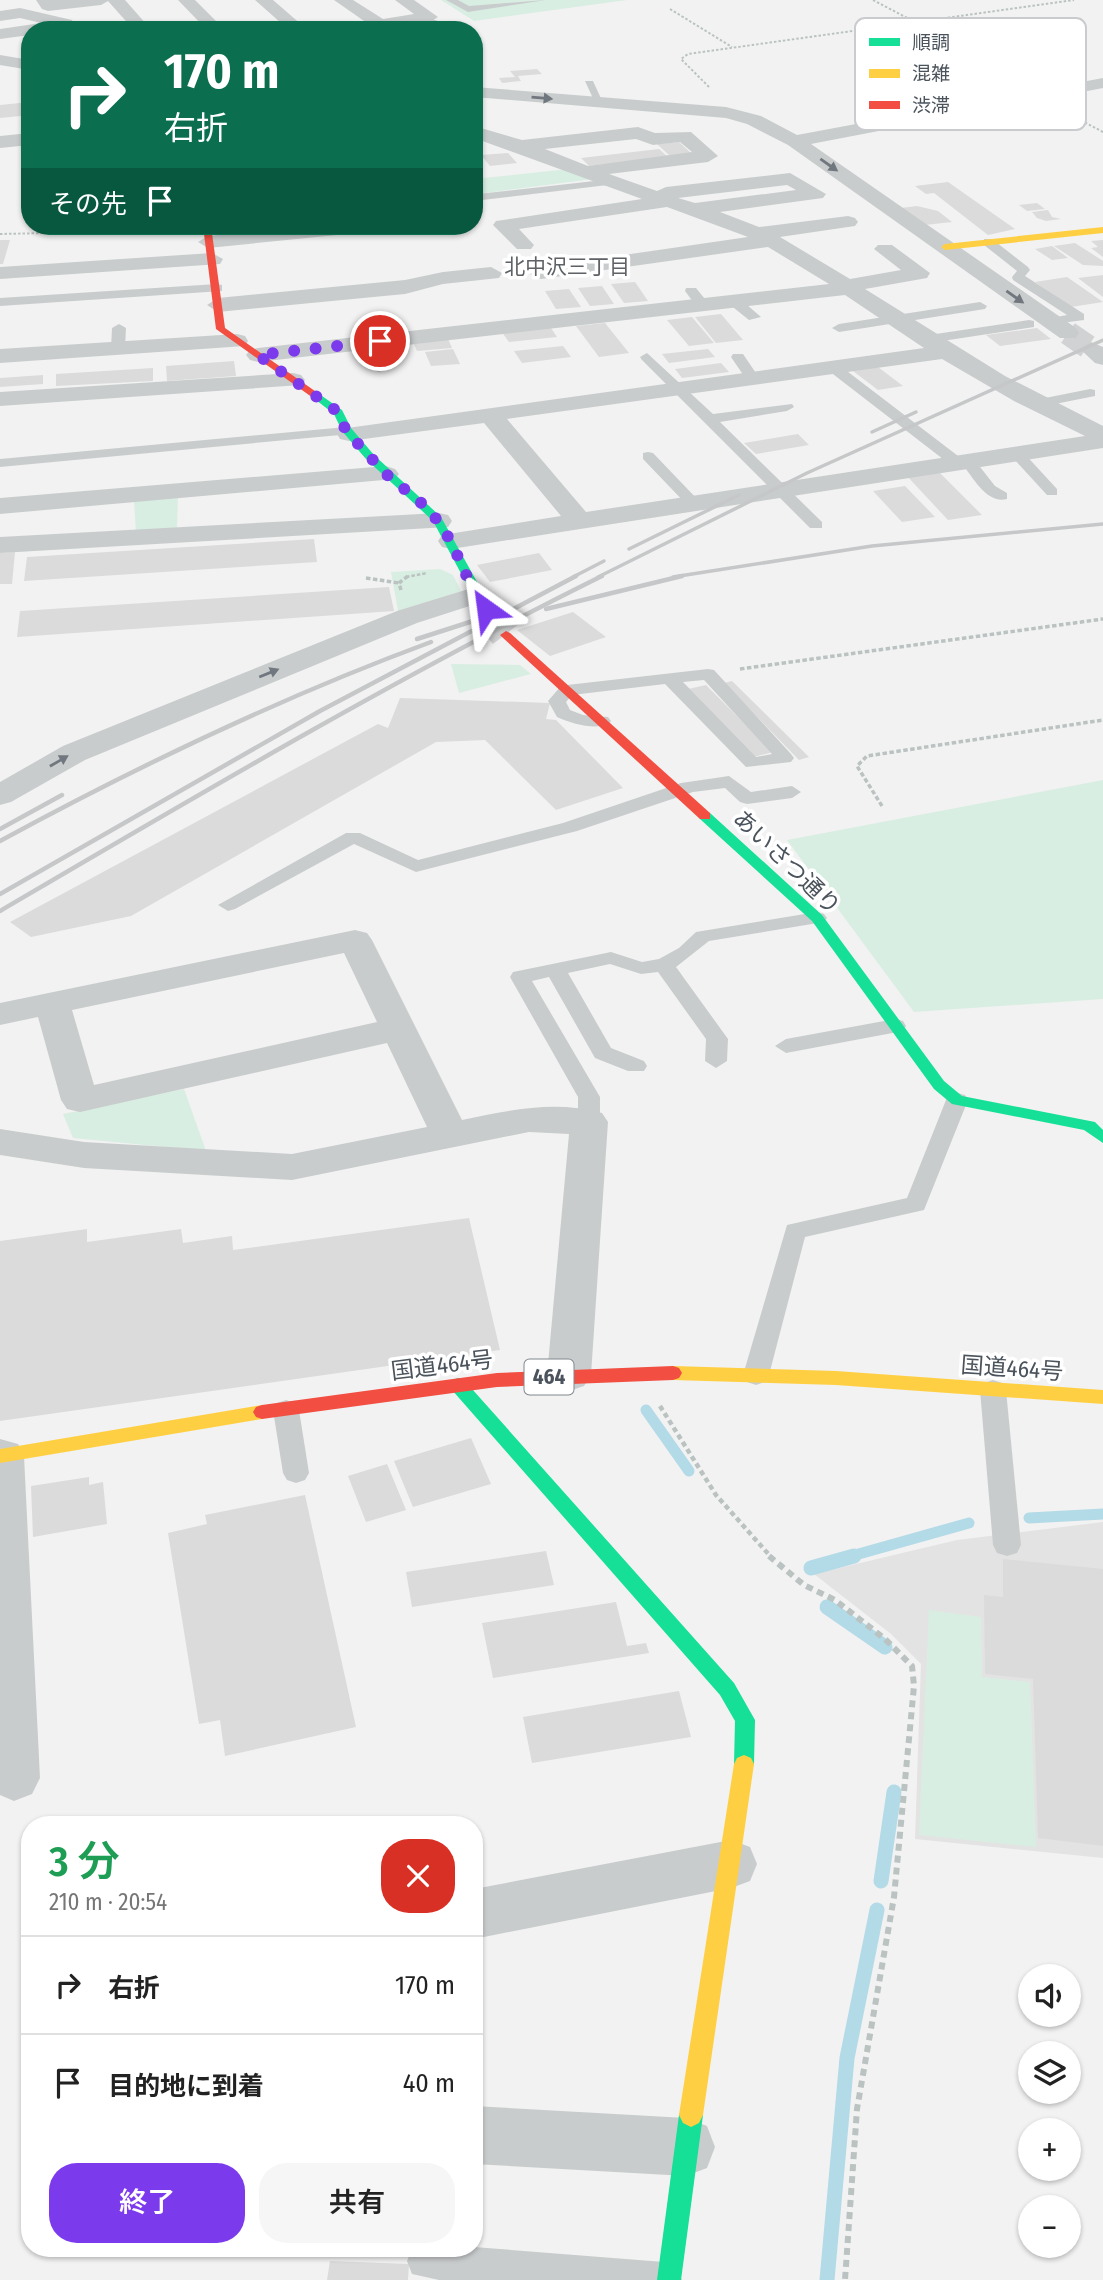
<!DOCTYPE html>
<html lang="ja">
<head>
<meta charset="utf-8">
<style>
	body { margin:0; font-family:"Fira Sans Condensed","Noto Sans JP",sans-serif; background:#f6f6f6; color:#222; height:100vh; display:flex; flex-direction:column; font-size:26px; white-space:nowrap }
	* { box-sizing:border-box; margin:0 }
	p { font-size:23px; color:#767676 }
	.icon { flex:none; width:38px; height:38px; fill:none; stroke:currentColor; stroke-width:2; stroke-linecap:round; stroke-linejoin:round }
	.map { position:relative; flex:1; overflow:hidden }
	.panel { position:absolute; left:21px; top:1816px; width:462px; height:441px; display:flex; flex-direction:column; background:#fff; border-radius:28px; box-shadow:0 2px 5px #0004 }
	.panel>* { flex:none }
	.hud { position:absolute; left:21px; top:21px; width:462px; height:214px; border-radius:28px; box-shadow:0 2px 5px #0004; background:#0b6e4f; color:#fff; overflow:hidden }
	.tools { position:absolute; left:1018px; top:1964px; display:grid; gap:14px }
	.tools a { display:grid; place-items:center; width:63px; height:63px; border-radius:50%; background:#fff; box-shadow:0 2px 5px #0004; font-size:35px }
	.pin { position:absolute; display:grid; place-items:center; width:60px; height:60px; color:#fff; margin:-30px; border:4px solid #fff; border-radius:50%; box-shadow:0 2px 7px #0007 }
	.me { position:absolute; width:77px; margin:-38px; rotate:329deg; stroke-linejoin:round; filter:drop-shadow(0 0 5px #0008) }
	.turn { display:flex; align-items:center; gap:24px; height:147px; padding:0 28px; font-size:32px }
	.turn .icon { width:91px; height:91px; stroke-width:2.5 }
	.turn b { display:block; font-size:49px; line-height:60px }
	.then { display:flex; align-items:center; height:66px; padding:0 28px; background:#0003; gap:14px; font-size:26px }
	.round { display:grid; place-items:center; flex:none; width:74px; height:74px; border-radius:28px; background:#f6f6f6 }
	.summary { display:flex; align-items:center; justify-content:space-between; height:119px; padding:0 28px }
	h1 { font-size:42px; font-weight:600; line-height:52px; color:#1e9e55 }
	.action { display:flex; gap:14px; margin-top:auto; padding:14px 28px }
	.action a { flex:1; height:80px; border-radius:28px; background:#7c3aed; color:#fff; font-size:28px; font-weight:600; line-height:80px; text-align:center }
	.action a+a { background:#f6f6f6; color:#222 }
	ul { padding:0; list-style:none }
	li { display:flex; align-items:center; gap:21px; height:98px; padding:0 28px; border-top:2px solid #e0e0e0 }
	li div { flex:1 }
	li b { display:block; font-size:26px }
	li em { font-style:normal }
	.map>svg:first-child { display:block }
	.education { fill:#e4e3e3 }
	.green { fill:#d9eee2 }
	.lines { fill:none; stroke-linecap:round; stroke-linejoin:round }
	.stream-far1 { stroke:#b3dae7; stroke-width:11 }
	.stream { stroke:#b3dae7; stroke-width:15 }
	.building { fill:#dbdbdc }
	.street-tunnel { stroke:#d1d2d4; stroke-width:24; stroke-dasharray:24 12; stroke-linecap:butt }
	.secondary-tunnel { stroke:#d1d2d4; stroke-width:32; stroke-dasharray:32 16; stroke-linecap:butt }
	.path-far4 { stroke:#bac3c1; stroke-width:2; stroke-dasharray:2.5 2; stroke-linecap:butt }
	.path-far3 { stroke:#bac3c1; stroke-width:2.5; stroke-dasharray:3.5 2; stroke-linecap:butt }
	.path-far2 { stroke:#bac3c1; stroke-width:3.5; stroke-dasharray:4.5 2.5; stroke-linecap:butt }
	.path-far1 { stroke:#bac3c1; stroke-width:4.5; stroke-dasharray:5 3.5; stroke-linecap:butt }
	.path { stroke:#bac3c1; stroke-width:6; stroke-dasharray:7 5; stroke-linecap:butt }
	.lane { fill:#c9cccd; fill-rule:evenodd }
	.street { fill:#c9cccd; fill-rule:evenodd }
	.fast { fill:#16e098; fill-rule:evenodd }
	.slow { fill:#ffcf43; fill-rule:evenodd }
	.jam { fill:#f24e42; fill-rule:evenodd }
	.rail-far1 { stroke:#c5c7c8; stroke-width:3.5 }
	.rail { stroke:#c5c7c8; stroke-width:4.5 }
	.oneway { fill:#71777e }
	.route { stroke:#7c3aed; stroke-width:12; stroke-dasharray:0 21.6 }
	.labels { text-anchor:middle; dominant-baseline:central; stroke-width:7; stroke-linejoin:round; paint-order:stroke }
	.far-neighbourhood-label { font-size:21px; fill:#5e6165; stroke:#fff }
	.shield { fill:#fff; stroke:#81878d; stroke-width:2 }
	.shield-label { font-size:21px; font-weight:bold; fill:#4b535c }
	.street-label { font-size:23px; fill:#4b535c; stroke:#fff }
	.key { fill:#fff; stroke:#c9cbce; stroke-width:2 }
	.key-label { font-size:19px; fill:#4b535c }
</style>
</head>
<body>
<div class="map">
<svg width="1103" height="2280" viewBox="0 0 1103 2280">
	<rect width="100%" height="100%" fill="#f2f2f2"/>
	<!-- education -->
	<polygon class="education" points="1103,1522 1103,1858 915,1839 921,1664 891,1634 814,1574 957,1540"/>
	<!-- green -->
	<g class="green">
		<polygon points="441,0 627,0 474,21"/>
		<polygon points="568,169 593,179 478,194 474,191 474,179"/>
		<polygon points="178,496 177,531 136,533 134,501"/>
		<polygon points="440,569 453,575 461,591 399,616 391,572"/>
		<polygon points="451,664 520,665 531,674 459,693"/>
		<polygon points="1103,780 1103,999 914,1012 787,840"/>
		<polygon points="184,1089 206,1151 73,1138 63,1114"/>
		<polygon points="929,1610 981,1617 982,1677 1030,1682 1036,1847 919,1835"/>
	</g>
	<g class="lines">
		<!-- stream-far1 -->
		<g class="stream-far1">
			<polyline points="646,1410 689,1471"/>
			<polyline points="1029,1518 1103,1514"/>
			<polyline points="848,1557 969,1523"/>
		</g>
		<!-- stream -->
		<g class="stream">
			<polyline points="811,1568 854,1556"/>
			<polyline points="827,1607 885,1647"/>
			<polyline points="881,1881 894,1792"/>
			<polyline points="827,2280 847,2058 877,1910"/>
		</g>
	</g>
	<!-- building -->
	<g class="building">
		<polygon points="537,69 542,74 518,76 521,81 502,83 499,78 515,77 510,71"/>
		<polygon points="30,102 30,115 0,118 0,105"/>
		<polygon points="679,142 692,154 670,156 657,144"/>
		<polygon points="659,149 668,157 589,166 581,158"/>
		<polygon points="508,153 517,163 490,166 481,155"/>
		<polygon points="948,182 1015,229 988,235 934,193 926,194 915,186"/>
		<polygon points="1037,203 1045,209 1027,211 1019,205"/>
		<polygon points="917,206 938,211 952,222 925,225 901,208"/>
		<polygon points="1048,210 1052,217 1061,219 1046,221 1037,218 1032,212"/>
		<polygon points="0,240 10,240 3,264 0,264"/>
		<polygon points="1103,240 1103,257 1091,248 1098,247 1091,241"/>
		<polygon points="1075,243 1103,261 1103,266 1083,265 1054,246"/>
		<polygon points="1052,246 1068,258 1052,260 1035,249"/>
		<polygon points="1103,275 1103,297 1078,278"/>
		<polygon points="1067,277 1103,302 1071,307 1035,282"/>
		<polygon points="635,282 648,301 624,303 611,284"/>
		<polygon points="602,286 614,304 590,306 578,288"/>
		<polygon points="569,289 581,307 556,309 545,291"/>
		<polygon points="721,314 743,340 716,343 695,317"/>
		<polygon points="692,317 714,343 689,346 667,320"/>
		<polygon points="605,323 629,353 599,357 576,326"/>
		<polygon points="549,325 557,337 509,342 501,331"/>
		<polygon points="1037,328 1051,339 1000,346 986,335"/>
		<polygon points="448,339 452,348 417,351 413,342"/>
		<polygon points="563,346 571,357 522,363 514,351"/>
		<polygon points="453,349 460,364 431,366 425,352"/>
		<polygon points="708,349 715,357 669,363 662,354"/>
		<polygon points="234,361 236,376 167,381 166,366"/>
		<polygon points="721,363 729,372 682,378 675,369"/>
		<polygon points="878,367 903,386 878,390 853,371"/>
		<polygon points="153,368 153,381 56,386 56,374"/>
		<polygon points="43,375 43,384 0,387 0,378"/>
		<polygon points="798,434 809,445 756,454 744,443"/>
		<polygon points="938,471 982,515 948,520 906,475"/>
		<polygon points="905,486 935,517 902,522 873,491"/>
		<polygon points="314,539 317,562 24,581 27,557"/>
		<polygon points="15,552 12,584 0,584 0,553"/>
		<polygon points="539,553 552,570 490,582 477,565"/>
		<polygon points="389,587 394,611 17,637 20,611"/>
		<polygon points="573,612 606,637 550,656 517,630"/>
		<polygon points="732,681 809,757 799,760 724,683"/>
		<polygon points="706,685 773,752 754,757 688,689"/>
		<polygon points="400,698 550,703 546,719 556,720 623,788 556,810 485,740 436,742 131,916 31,937 10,922 378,724 388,728"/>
		<polygon points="469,1218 500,1350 0,1421 0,1241 87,1229 87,1242 181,1229 183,1243 232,1236 233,1250"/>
		<polygon points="471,1438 491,1484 413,1507 394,1461"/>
		<polygon points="387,1464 406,1510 366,1522 348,1476"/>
		<polygon points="89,1477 89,1485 103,1482 107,1524 33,1537 31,1486"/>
		<polygon points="305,1495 356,1727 225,1756 220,1720 199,1724 168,1533 207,1524 205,1515"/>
		<polygon points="546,1551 554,1585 412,1607 406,1572"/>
		<polygon points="1003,1559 1103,1569 1103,1846 1038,1838 1033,1679 985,1674 984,1595 1003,1597"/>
		<polygon points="616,1602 627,1646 646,1643 649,1653 493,1678 482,1623"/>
		<polygon points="679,1691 691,1737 532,1763 523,1717"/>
		<polygon points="330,2261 409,2264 408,2280 327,2280"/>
	</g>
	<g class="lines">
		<!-- street-tunnel -->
		<polyline class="street-tunnel" points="1068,333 1091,349"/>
		<!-- secondary-tunnel -->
		<polyline class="secondary-tunnel" points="486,609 506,635"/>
		<!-- path-far4 -->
		<g class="path-far4">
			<polyline points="873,0 913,21"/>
			<polyline points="670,9 732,47"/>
			<polyline points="709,87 681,59 688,54 1074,0"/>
			<polyline points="1069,114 1103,132"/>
			<polyline points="0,234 48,233"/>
		</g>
		<!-- path-far3 -->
		<polyline class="path-far3" points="406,577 427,573"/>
		<!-- path-far2 -->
		<g class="path-far2">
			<polyline points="366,578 399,583"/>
			<polyline points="401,590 399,583 408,576"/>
			<polyline points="740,669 1103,619"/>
			<polyline points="882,806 857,766 867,756 1103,720"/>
		</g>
		<!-- path-far1 -->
		<polyline class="path-far1" points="660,1406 716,1495 771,1557"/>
		<!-- path -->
		<polyline class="path" points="769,1556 804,1585 835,1600 885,1639 912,1666 914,1686 894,1897 857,2109 845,2280"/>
		<!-- lane -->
		<g class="lane">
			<polygon points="446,0 458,0 469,6 546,0 468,12"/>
			<polygon points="422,16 454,26 449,29 422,20"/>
			<polygon points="585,81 593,81 604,105 596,105"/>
			<polygon points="612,179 618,182 616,184 474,201 474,195 478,194"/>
			<polygon points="984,239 992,239 1028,267 1030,270 1025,276 1084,314 1084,320 1046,325 1046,319 1067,315 1013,280 1012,277 1017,271 984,245"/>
			<polygon points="217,284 222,285 222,291 0,306 0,298"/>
			<polygon points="686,288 696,288 709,304 707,307 697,307 685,291"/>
			<polygon points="729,298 739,298 761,317 749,320 729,304"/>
			<polygon points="980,302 987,306 985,309 839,332 832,328 839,324"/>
			<polygon points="1029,320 1034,321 1034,327 929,343 922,339 929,335"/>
			<polygon points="119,324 126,328 125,348 118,352 111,348 112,328"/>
			<polygon points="360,340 372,343 382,369 380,372 368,369 358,343"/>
			<polygon points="647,353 713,414 792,404 794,407 787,411 720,422 822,522 822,528 810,528 642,360 640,357"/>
			<polygon points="733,354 743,354 760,379 758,382 748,382 731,357"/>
			<path d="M829 365H839L962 459 973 458 995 486 1007 493V499C987 504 974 479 963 465L952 466 829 371Z"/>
			<polygon points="1090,389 1095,390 1095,396 1035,408 1028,404 1035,400"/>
			<polygon points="346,427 351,428 351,434 0,467 0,459"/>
			<polygon points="1017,450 1022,451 1057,489 1057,495 1047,495 1012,457 1010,454"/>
			<polygon points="648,452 653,453 699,501 699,507 689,507 643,459 643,453"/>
			<path d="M708 669 714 670 791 754 794 758 791 762 746 767 665 684 572 695 566 702 570 710 583 715 608 717 611 721 608 725C590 729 573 724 557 717L548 701 561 686 567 685ZM704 680 772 754 756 757 683 682Z"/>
			<polygon points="729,776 751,792 792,786 801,792 792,798 747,804 740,802 725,788 693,792 577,831 416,872 354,844 235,909 228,911 218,905 346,833 360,833 418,860 563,823 681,783"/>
			<polygon points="817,912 824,914 827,918 824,922 709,941 676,967 728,1039 727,1061 716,1068 705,1061 706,1039 658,972 641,974 610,964 568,973 611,1048 644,1061 647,1066 644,1071 628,1071 595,1058 549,977 532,981 600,1097 600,1122 597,1127 581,1127 578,1122 578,1097 510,977 513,972 611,952 642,962 659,959 679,948 696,932"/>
			<polygon points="895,1019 903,1021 906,1026 903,1031 786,1053 775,1046 786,1039"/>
			<polygon points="957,1093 965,1095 968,1100 924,1210 805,1237 769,1375 765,1382 756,1385 747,1382 743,1375 787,1225 907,1198 946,1100 949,1095"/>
			<polygon points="993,1380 1002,1383 1006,1390 1021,1545 1017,1553 1007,1556 997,1553 993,1545 980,1390 984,1383"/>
			<polygon points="286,1400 295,1403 299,1410 309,1473 305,1480 296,1483 287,1480 283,1473 273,1410 277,1403"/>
			<polygon points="474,2247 664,2262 677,2267 682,2280 439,2280 412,2274 407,2261 412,2249"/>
		</g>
		<!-- street -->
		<g class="street">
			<polygon points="36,0 125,0 147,25 145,29 133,29 108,1 101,5 48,11 42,9"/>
			<polygon points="178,0 195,0 225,30 207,30"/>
			<polygon points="255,0 273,0 303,26 300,30 252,30 260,25 281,23"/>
			<polygon points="334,0 353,0 383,19 414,14 395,0 414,0 438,17 430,22 395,27 397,30 377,30"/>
			<polygon points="20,8 72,20 74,24 61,30 30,30 30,35 0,39 0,29 41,23 20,18 0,21 0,11"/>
			<polygon points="0,55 30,60 30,70 0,65"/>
			<polygon points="1103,78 1103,88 811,144 1076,328 1079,333 1076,338 1060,338 788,145 747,124 726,118 474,97 474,87 726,107 761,116 797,135"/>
			<path d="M474 126 522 140 638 127 655 133 691 132 718 156 708 162 609 174 657 191 666 187 790 173 826 194 823 198 720 212 759 227 848 216 855 218 858 222 855 226 780 237 850 279 901 270 874 249 878 245H892L930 273 927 278 865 289 1005 376 1103 426V448L451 549 442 547 438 541 442 535 561 516 484 423 349 441 340 439 337 434 340 429 924 348 845 295 258 362 250 360 246 355 250 350 258 348 829 284 768 247 541 279 533 278 530 273 541 267 748 237 667 207 519 229 534 245 531 249H517L493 225 496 221 642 199 474 138ZM636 139 653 145 680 142 692 152 588 166 545 149ZM787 185 796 190 695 203 678 198ZM942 359 1014 401 1085 436 586 512 507 419Z"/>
			<polygon points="30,133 30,145 0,148 0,136"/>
			<polygon points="308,226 377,226 367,232 208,248 198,242 208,236"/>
			<polygon points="212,253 223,259 220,264 0,279 0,267"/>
			<polygon points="491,267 502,273 499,278 443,284 405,294 218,312 207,305 218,298 405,280 443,272"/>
			<polygon points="237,334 245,336 248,341 245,346 0,363 0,349"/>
			<polygon points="1091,342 1103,347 1103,365 1095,363 1080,349"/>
			<polygon points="293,373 301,375 305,380 301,385 0,406 0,392"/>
			<polygon points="386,466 395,469 399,474 395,479 0,514 0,498"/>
			<polygon points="439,513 448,515 452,521 448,527 0,553 0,537"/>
			<polygon points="475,587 485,589 489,595 485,601 417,623 85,760 11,802 0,805 0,782 63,746 397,611"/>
			<path d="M355 930 367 933 372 940 462 1120C509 1110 555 1100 602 1113L608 1122 591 1375 584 1386 569 1391 554 1386 547 1375 569 1134 529 1132 292 1180 84 1168 0 1155V1129L84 1142 292 1154 427 1127 387 1043 80 1112 67 1109 61 1100 38 1017 0 1025V1003ZM344 953 377 1022 94 1085 72 1010Z"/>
			<polygon points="0,1439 18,1444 24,1456 40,1778 32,1794 14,1801 0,1795"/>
			<polygon points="731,1840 750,1847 757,1864 750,1881 731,1888 474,1939 474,1889"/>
			<polygon points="474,2106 686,2118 707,2126 715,2147 707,2168 686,2176 474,2164"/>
		</g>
		<!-- fast -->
		<g class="fast">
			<polygon points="316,396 322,396 342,410 351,428 374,455 441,517 492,609 490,611 480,609 433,521 366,459 342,431 334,414 316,400"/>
			<polygon points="705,812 710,813 822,915 944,1081 962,1096 1095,1122 1103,1130 1103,1143 1084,1130 952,1104 934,1089 812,921 700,819 698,816"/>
			<polygon points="458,1378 464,1380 734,1683 755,1720 754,1764 751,1770 744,1773 737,1770 734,1764 735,1721 720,1695 452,1390 449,1385 452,1380"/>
			<polygon points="691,2103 699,2107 703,2115 681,2280 657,2280 679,2115 683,2107"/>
		</g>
		<!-- slow -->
		<g class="slow">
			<polygon points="1103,227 1103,233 945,250 941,247 945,244"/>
			<polygon points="673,1366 836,1371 1103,1390 1103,1404 836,1385 673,1380 667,1378 664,1373 667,1368"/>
			<polygon points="262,1405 268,1407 271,1412 268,1417 262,1419 0,1463 0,1449"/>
			<polygon points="744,1755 751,1758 754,1764 703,2115 699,2123 691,2127 683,2123 679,2115 734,1764 737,1758"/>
		</g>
		<!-- jam -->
		<g class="jam">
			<polygon points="203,226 211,226 225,328 322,396 322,400 316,400 216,329"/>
			<polygon points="506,631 510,633 710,813 710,819 700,819 502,637 500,635"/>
			<polygon points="673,1366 679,1368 682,1373 679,1378 673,1380 497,1387 262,1419 256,1417 253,1412 256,1407 262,1405 497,1373"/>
		</g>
		<!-- rail-far1 -->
		<g class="rail-far1">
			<polyline points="872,432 916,412"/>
			<polyline points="629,549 739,495"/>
			<polyline points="573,577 604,561"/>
			<polyline points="598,577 807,473 1103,340"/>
			<polyline points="673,577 872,546 1103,524"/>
		</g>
		<!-- rail -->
		<g class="rail">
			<polyline points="546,609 682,576"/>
			<polyline points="417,639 473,621"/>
			<polyline points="0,829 62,795"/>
			<path d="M0 841C140 765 282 697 431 642"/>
			<polyline points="0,894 320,711 576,576"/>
			<path d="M0 911C198 795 396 678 602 576"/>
		</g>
	</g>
	<!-- one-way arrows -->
	<defs><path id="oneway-solid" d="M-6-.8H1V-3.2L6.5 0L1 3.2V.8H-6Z" transform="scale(1.75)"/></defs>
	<g class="oneway">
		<use href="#oneway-solid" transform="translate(542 98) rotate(5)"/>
		<use href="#oneway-solid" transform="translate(829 165) rotate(35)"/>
		<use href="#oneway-solid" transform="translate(1015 297) rotate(35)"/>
		<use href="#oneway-solid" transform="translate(269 673) rotate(-22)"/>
		<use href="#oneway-solid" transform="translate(59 761) rotate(-30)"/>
	</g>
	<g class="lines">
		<!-- route -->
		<polyline class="route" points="380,341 258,355 338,412 346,431 386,474 430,510 451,541 475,595 486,609"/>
	</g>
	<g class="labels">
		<!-- far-neighbourhood labels -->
		<g class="far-neighbourhood-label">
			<text x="567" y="267">北中沢三丁目</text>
		</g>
		<!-- shield labels -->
		<rect class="shield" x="524.5" y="1359.5" width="49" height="35" rx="5"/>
		<g class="shield-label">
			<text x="549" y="1377">464</text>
		</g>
		<!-- street labels -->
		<g class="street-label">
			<text transform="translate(787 862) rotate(44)">あいさつ通り</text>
			<text transform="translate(442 1365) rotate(-7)">国道464号</text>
			<text transform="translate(1012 1368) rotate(4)">国道464号</text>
		</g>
	</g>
	<!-- legend -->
	<rect x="855" y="18" width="231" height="112" rx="10" class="key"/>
	<rect x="869" y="38" width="31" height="8" fill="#16e098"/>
	<rect x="869" y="69" width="31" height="9" fill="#ffcf43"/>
	<rect x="869" y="101" width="31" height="8" fill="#f24e42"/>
	<g class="key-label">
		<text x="912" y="49">順調</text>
		<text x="912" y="80">混雑</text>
		<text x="912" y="112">渋滞</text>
	</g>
</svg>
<div class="tools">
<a><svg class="icon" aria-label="sound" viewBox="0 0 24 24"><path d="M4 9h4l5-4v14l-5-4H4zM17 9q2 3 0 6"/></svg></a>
<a><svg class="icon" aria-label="layers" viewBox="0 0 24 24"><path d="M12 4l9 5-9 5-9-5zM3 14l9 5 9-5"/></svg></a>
<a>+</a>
<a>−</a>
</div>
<div class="pin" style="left:380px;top:341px;background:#d93025"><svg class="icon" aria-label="arrive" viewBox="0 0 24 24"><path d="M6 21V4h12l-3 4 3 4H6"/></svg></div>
<svg class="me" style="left:486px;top:609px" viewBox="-20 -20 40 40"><path d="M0-17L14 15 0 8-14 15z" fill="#7c3aed" stroke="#fff" stroke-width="4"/></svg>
<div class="hud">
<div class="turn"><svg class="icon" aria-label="right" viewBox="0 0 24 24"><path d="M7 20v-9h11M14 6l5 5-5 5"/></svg><div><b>170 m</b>右折</div></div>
<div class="then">その先<svg class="icon" aria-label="arrive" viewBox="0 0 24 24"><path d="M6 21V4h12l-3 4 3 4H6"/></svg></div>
</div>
<section class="panel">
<div class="summary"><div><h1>3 分</h1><p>210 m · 20:54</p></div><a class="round" style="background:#d93025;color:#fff"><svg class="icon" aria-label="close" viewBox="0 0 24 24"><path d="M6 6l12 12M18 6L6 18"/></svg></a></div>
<ul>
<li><svg class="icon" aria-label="right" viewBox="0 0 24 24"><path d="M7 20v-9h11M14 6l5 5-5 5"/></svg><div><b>右折</b></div><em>170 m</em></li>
<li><svg class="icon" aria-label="arrive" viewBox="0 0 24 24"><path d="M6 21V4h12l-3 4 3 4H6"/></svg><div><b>目的地に到着</b></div><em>40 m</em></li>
</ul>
<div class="action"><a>終了</a><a>共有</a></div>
</section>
</div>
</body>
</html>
